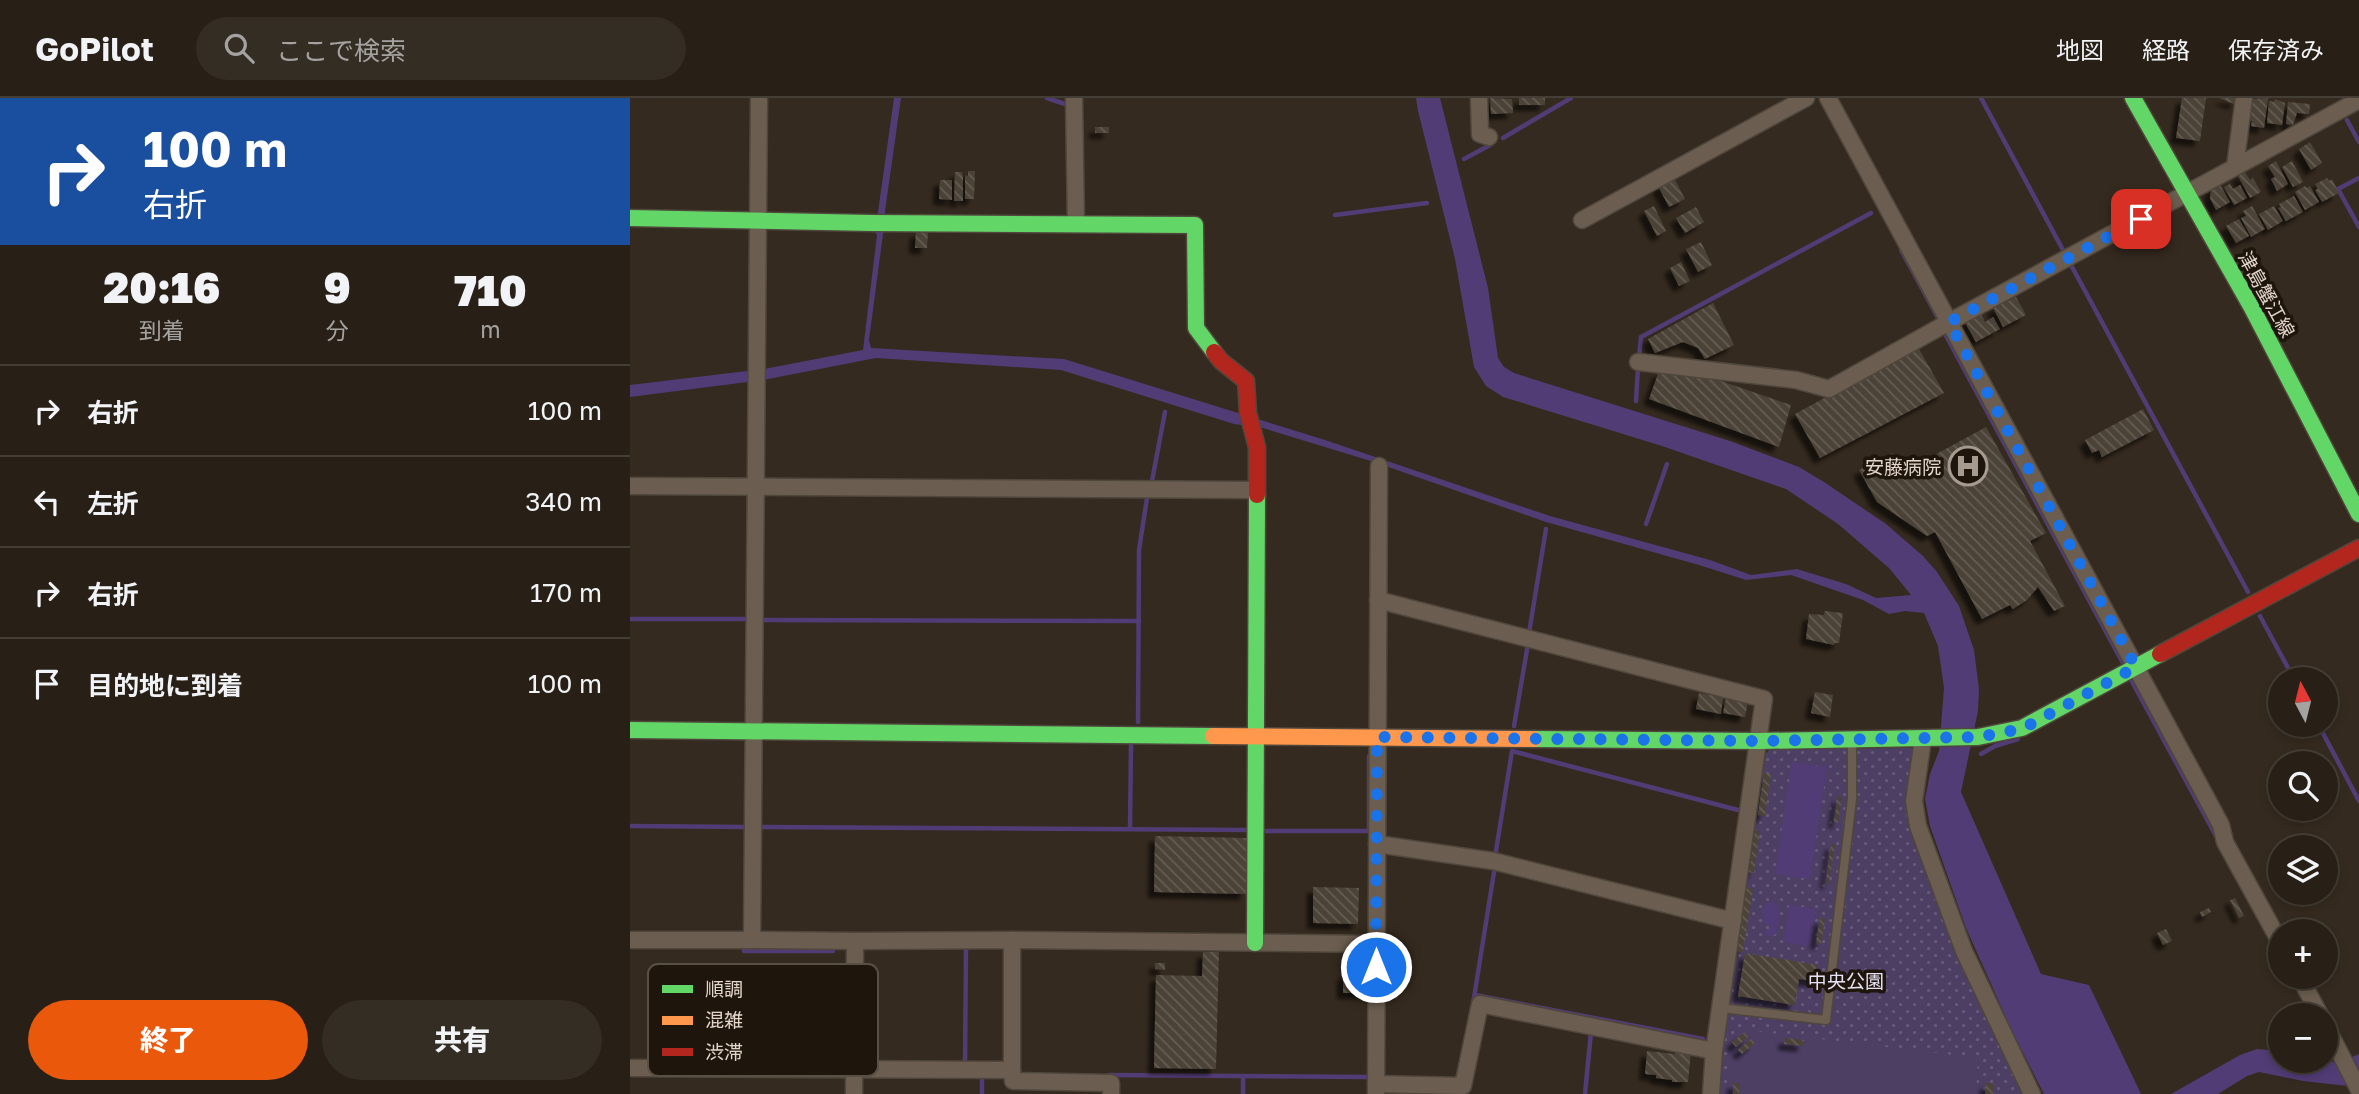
<!DOCTYPE html>
<html lang="ja">
<head>
<meta charset="utf-8">
<style>
	body { margin:0; font-family:"Golos Text","Noto Sans JP",sans-serif; background:#342d24; color:#f1f3f6; height:100vh; display:flex; flex-direction:column; font-size:26px; white-space:nowrap }
	* { box-sizing:border-box; margin:0 }
	p { font-size:23px; color:#a5a3a1 }
	.icon { flex:none; width:38px; height:38px; fill:none; stroke:currentColor; stroke-width:2; stroke-linecap:round; stroke-linejoin:round }
	.map { position:relative; flex:1; overflow:hidden }
	.panel { display:flex; flex-direction:column; background:#282017; width:630px }
	.panel>* { flex:none }
	.top-card { background:#1a4fa0; color:#fff; overflow:hidden }
	.needle { width:46px; rotate:353deg }
	.tools { position:absolute; left:1638px; top:569px; display:grid; gap:14px }
	.tools a { display:grid; place-items:center; width:70px; height:70px; border-radius:50%; background:#282017; box-shadow:0 4px 10px #0003,0 0 0 2px #443e36; font-size:35px }
	.pin { position:absolute; display:grid; place-items:center; width:60px; height:60px; color:#fff; margin:-30px; border-radius:14px; box-shadow:0 4px 10px #0006 }
	.me { position:absolute; width:77px; margin:-38px; rotate:0deg; stroke-linejoin:round; filter:drop-shadow(0 0 5px #0008) }
	.turn { display:flex; align-items:center; gap:24px; height:147px; padding:0 28px; font-size:32px }
	.turn .icon { width:91px; height:91px; stroke-width:2.5 }
	.turn b { display:block; font-size:49px; line-height:60px }
	.eta { display:flex; justify-content:space-evenly; align-items:center; height:119px; text-align:center }
	.eta b { font-size:42px; font-weight:800; line-height:49px }
	.button { display:flex; gap:14px; margin-top:auto; padding:14px 28px }
	.button a { flex:1; height:80px; border-radius:42px; background:#ea580c; color:#fff; font-size:28px; font-weight:800; line-height:80px; text-align:center }
	.button a+a { background:#342d24; color:#f1f3f6 }
	ul { padding:0; list-style:none }
	li { display:flex; align-items:center; gap:21px; height:91px; padding:0 28px; border-top:2px solid #443e36 }
	li div { flex:1 }
	li b { display:block; font-size:26px }
	li em { font-style:normal }
	header { display:flex; align-items:center; gap:42px; box-sizing:border-box; height:98px; padding:0 35px; background:#282017; border-bottom:2px solid #443e36 }
	header strong { font-size:33px }
	nav { display:flex; gap:38px; margin-inline-start:auto; font-size:24px }
	.search { width:490px; height:63px; background:#342d24; display:flex; align-items:center; gap:18px; box-sizing:border-box; padding:0 24px; border-radius:38px; color:#a5a3a1; font-size:26px }
	main { display:flex; flex:1; min-height:0 }
	.map>svg:first-child { display:block }
	.green { fill:url(#green-dots) }
	.pitch { fill:#4d3f64 }
	.water { fill:#523c75 }
	.lines { fill:none; stroke-linecap:round; stroke-linejoin:round }
	.stream { stroke:#523c75; stroke-width:4.5 }
	.building { fill:url(#building-back-hatch); filter:url(#shadow) }
	.lane-casing { stroke:#4f463c; stroke-width:11 }
	.street-casing { stroke:#4f463c; stroke-width:19 }
	.fast-casing { stroke:#4f463c; stroke-width:19 }
	.slow-casing { stroke:#4f463c; stroke-width:19 }
	.jam-casing { stroke:#4f463c; stroke-width:19 }
	.lane { stroke:#6b5e50; stroke-width:8 }
	.street { stroke:#6b5e50; stroke-width:16 }
	.fast { stroke:#63d668; stroke-width:16 }
	.slow { stroke:#ff974d; stroke-width:16 }
	.jam { stroke:#b3261e; stroke-width:16 }
	.route { stroke:#1a73e8; stroke-width:12; stroke-dasharray:0 21.6 }
	.labels { text-anchor:middle; dominant-baseline:central; stroke-width:7; stroke-linejoin:round; paint-order:stroke }
	.street-label { font-size:19px; fill:#e4d6ca; stroke:#1e150c }
	.poi-label { font-size:19px; fill:#e4d6ca; stroke:#1e150c; text-anchor:end }
	.park-label { font-size:19px; fill:#e6e1f4; stroke:#1e150c }
	.key { fill:#1e150c; stroke:#594f45; stroke-width:2 }
	.key-label { font-size:19px; fill:#e4d6ca }
</style>
</head>
<body>
<header>
<strong>GoPilot</strong>
<div class="search"><svg class="icon" aria-label="search" viewBox="0 0 24 24"><circle cx="10" cy="10" r="6"/><path d="M15 15l6 6"/></svg>ここで検索</div>
<nav><a>地図</a><a>経路</a><a>保存済み</a></nav>
</header>
<main>
<section class="panel">
<div class="top-card">
<div class="turn"><svg class="icon" aria-label="right" viewBox="0 0 24 24"><path d="M7 20v-9h11M14 6l5 5-5 5"/></svg><div><b>100 m</b>右折</div></div>
</div>
<div class="eta">
<div><b>20:16</b><p>到着</p></div>
<div><b>9</b><p>分</p></div>
<div><b>710</b><p>m</p></div>
</div>
<ul>
<li><svg class="icon" aria-label="right" viewBox="0 0 24 24"><path d="M7 20v-9h11M14 6l5 5-5 5"/></svg><div><b>右折</b></div><em>100 m</em></li>
<li><svg class="icon" aria-label="left" viewBox="0 0 24 24"><path d="M17 20v-9H6M10 6l-5 5 5 5"/></svg><div><b>左折</b></div><em>340 m</em></li>
<li><svg class="icon" aria-label="right" viewBox="0 0 24 24"><path d="M7 20v-9h11M14 6l5 5-5 5"/></svg><div><b>右折</b></div><em>170 m</em></li>
<li><svg class="icon" aria-label="arrive" viewBox="0 0 24 24"><path d="M6 21V4h12l-3 4 3 4H6"/></svg><div><b>目的地に到着</b></div><em>100 m</em></li>
</ul>
<div class="button"><a>終了</a><a>共有</a></div>
</section>
<div class="map">
<svg width="1729" height="996" viewBox="0 0 1729 996">
	<defs>
		<pattern id="green-dots" width="8" height="8" patternUnits="userSpaceOnUse" patternTransform="scale(1.75)"><rect width="8" height="8" fill="#4d3f64"/><path d="M2 2h.1M6 6h.1" fill="none" stroke="#665a79" stroke-width="1.8" stroke-linecap="round"/></pattern>
		<pattern id="building-back-hatch" width="6" height="6" patternUnits="userSpaceOnUse" patternTransform="scale(1.75)"><rect width="6" height="6" fill="#4b4238"/><path d="M-1 5l2 2M0 0l6 6M5-1l2 2" fill="none" stroke="#655d53"/></pattern>
		<filter id="shadow"><feDropShadow dx="-6" dy="6" stdDeviation="2" flood-color="#0009"/></filter>
	</defs>
	<rect width="100%" height="100%" fill="#352a1f"/>
	<!-- green -->
	<polygon class="green" points="1283,650 1286,655 1280,705 1396,996 1088,996 1094,926 1132,660 1140,651"/>
	<!-- pitch -->
	<polygon class="pitch" points="1115,932 1348,960 1346,996 1096,996 1100,944"/>
	<!-- water -->
	<g class="water">
		<polygon points="264,0 271,0 255,113 257,130 253,136 239,242 241,250 434,261 695,342 920,418 1080,462 1121,477 1167,471 1216,486 1246,500 1281,497 1259,470 1208,426 1156,391 1032,348 873,299 856,288 844,269 825,161 788,13 786,0 810,0 858,190 868,260 874,269 884,275 1100,343 1169,369 1194,384 1256,426 1293,458 1307,474 1329,508 1344,552 1349,591 1348,613 1331,694 1411,876 1459,887 1511,996 1414,996 1382,933 1336,830 1300,728 1295,701 1300,676 1309,653 1314,590 1308,548 1294,515 1275,513 1259,516 1233,502 1161,477 1116,482 1069,467 916,424 744,364 633,330 604,326 431,272 246,260 133,282 0,299 0,287 134,271 233,252 247,137 243,131 248,114"/>
		<polygon points="1162,664 1197,669 1180,781 1145,776"/>
		<polygon points="1142,804 1148,808 1150,816 1146,836 1140,839 1133,836 1140,830 1138,826 1134,825 1132,811 1136,805"/>
		<polygon points="1159,807 1186,811 1180,848 1154,844"/>
		<polygon points="1627,951 1650,953 1650,962 1710,964 1729,956 1729,987 1718,988 1673,983 1629,974 1617,978 1588,996 1541,996 1610,957"/>
	</g>
	<g class="lines">
		<!-- stream -->
		<g class="stream">
			<polyline points="417,0 438,7"/>
			<polyline points="1351,0 1433,152"/>
			<polyline points="1717,22 1729,44"/>
			<polyline points="873,40 941,0"/>
			<polyline points="834,61 860,47"/>
			<polyline points="1729,80 1708,91 1729,129"/>
			<polyline points="705,117 797,105"/>
			<polyline points="1271,152 1309,222"/>
			<polyline points="1441,167 1618,494"/>
			<polyline points="1314,234 1495,569"/>
			<polyline points="1009,260 1011,239 1241,115"/>
			<polyline points="1006,303 1008,269"/>
			<polyline points="522,383 535,314"/>
			<polyline points="1016,426 1037,366"/>
			<polyline points="1630,518 1664,581"/>
			<polyline points="0,521 119,521"/>
			<polyline points="133,522 509,523"/>
			<polyline points="899,535 916,431"/>
			<polyline points="1500,580 1586,738"/>
			<polyline points="508,624 509,452 517,400"/>
			<polyline points="1688,626 1729,703"/>
			<polyline points="884,628 898,546"/>
			<polyline points="882,653 1108,712"/>
			<polyline points="1351,656 1365,648 1388,641"/>
			<polyline points="0,728 117,729"/>
			<polyline points="130,729 618,732"/>
			<polyline points="500,731 501,644"/>
			<polyline points="632,733 739,733 739,658"/>
			<polyline points="865,759 882,653"/>
			<polyline points="109,848 113,848 114,853 203,853"/>
			<polyline points="1644,848 1650,859"/>
			<polyline points="330,849 336,849 335,966"/>
			<polyline points="845,897 1073,941"/>
			<polyline points="843,906 865,768"/>
			<polyline points="479,977 737,979"/>
			<polyline points="352,996 352,977"/>
			<polyline points="613,996 613,978"/>
			<polyline points="955,996 961,934"/>
		</g>
	</g>
	<!-- building -->
	<g class="building">
		<polygon points="860,0 882,1 883,15 861,16"/>
		<rect x="889" y="0" width="26" height="7"/>
		<polygon points="1552,0 1576,0 1570,43 1546,40"/>
		<polygon points="1589,0 1607,0 1604,6"/>
		<polygon points="1638,0 1634,30 1621,28 1622,23 1617,23 1620,1"/>
		<polygon points="1645,1 1655,5 1652,27 1637,25 1639,3 1644,4"/>
		<polygon points="1658,4 1680,6 1679,16 1667,15 1663,27 1656,26"/>
		<rect x="465" y="29" width="14" height="6"/>
		<polygon points="1680,44 1692,65 1681,72 1669,51"/>
		<polygon points="1646,63 1658,86 1647,93 1641,81 1645,79 1638,68"/>
		<polygon points="1662,63 1673,84 1663,89 1652,69"/>
		<polygon points="338,73 345,73 344,101 335,101 335,77 338,78"/>
		<polygon points="325,74 332,74 333,79 333,103 324,103"/>
		<polygon points="1615,74 1620,82 1623,80 1631,94 1620,100 1608,78"/>
		<polygon points="1044,80 1055,101 1039,109 1028,88"/>
		<polygon points="1697,80 1699,83 1702,81 1709,95 1692,104 1685,92 1688,91 1685,86"/>
		<polygon points="310,82 322,82 322,102 309,101"/>
		<polygon points="1600,86 1603,91 1610,87 1617,100 1604,107 1594,89"/>
		<polygon points="1590,87 1600,104 1586,112 1580,100 1581,91"/>
		<polygon points="1675,88 1677,90 1680,88 1689,104 1675,112 1665,94"/>
		<polygon points="1664,98 1673,114 1656,123 1648,110 1651,109 1649,106"/>
		<polygon points="1024,108 1036,133 1027,138 1014,113"/>
		<polygon points="1622,108 1635,131 1621,139 1611,120 1616,118 1613,113"/>
		<polygon points="1644,108 1653,123 1638,132 1629,116"/>
		<polygon points="1066,109 1074,124 1055,135 1046,120"/>
		<polygon points="1609,121 1619,138 1606,145 1596,128"/>
		<polygon points="286,133 298,134 297,150 285,150"/>
		<polygon points="1071,144 1082,167 1068,174 1056,151"/>
		<polygon points="1051,164 1060,183 1049,188 1040,170"/>
		<polygon points="1386,199 1396,217 1373,229 1363,210"/>
		<polygon points="1083,205 1104,247 1075,261 1068,250 1053,244 1025,255 1018,241"/>
		<polygon points="1350,214 1355,224 1363,219 1370,231 1346,244 1334,223"/>
		<polygon points="1288,249 1314,295 1190,360 1165,316"/>
		<polygon points="1029,273 1085,281 1161,307 1149,349 1019,301"/>
		<polygon points="1513,311 1524,332 1472,359 1469,352 1462,355 1455,342"/>
		<polygon points="1356,329 1416,435 1400,443 1435,508 1424,513 1408,489 1397,502 1383,511 1380,507 1352,521 1305,434 1297,438 1247,404 1229,372 1262,355 1273,374"/>
		<polygon points="1195,513 1213,515 1209,545 1205,545 1204,547 1176,541 1179,516 1194,517"/>
		<polygon points="1185,594 1203,597 1200,619 1181,615"/>
		<polygon points="1069,595 1093,599 1091,616 1066,611"/>
		<polygon points="1096,600 1118,604 1115,619 1093,615"/>
		<polygon points="1134,675 1141,676 1135,718 1128,717"/>
		<polygon points="1208,698 1212,699 1208,725 1204,724"/>
		<polygon points="1125,733 1130,733 1124,775 1119,774"/>
		<polygon points="525,738 617,740 616,796 524,794"/>
		<polygon points="1201,746 1205,746 1199,786 1196,785"/>
		<polygon points="683,789 729,790 728,826 683,825"/>
		<polygon points="1115,790 1123,791 1113,854 1106,853"/>
		<polygon points="1605,800 1614,818 1609,820 1600,802"/>
		<polygon points="1579,810 1581,814 1572,819 1570,814"/>
		<polygon points="1190,820 1195,821 1191,846 1186,845"/>
		<polygon points="1536,831 1542,843 1533,847 1527,835"/>
		<polygon points="573,854 589,854 586,971 524,970 526,877 572,878"/>
		<polygon points="1115,855 1187,867 1185,883 1169,881 1165,907 1108,898"/>
		<polygon points="525,865 535,865 535,872 525,871"/>
		<polygon points="725,871 733,871 733,876 739,876 739,886 735,886 735,895 713,895 713,876 725,876"/>
		<polygon points="1115,934 1118,939 1106,949 1102,944"/>
		<polygon points="1155,940 1174,942 1173,948 1154,946"/>
		<polygon points="1121,941 1125,945 1112,956 1108,952"/>
		<polygon points="1017,953 1045,956 1045,953 1061,954 1058,984 1042,984 1042,982 1026,980 1026,977 1015,976"/>
		<polygon points="1103,985 1110,985 1109,996 1103,996"/>
		<polygon points="1356,985 1364,986 1363,996 1355,996"/>
	</g>
	<g class="lines">
		<defs>
			<polyline id="lane" points="1091,910 1196,922 1222,701 1222,645"/>
			<g id="street">
				<polyline points="129,0 122,842 225,843 224,996"/>
				<polyline points="444,0 446,126"/>
				<polyline points="849,0 850,36 859,39"/>
				<polyline points="1198,0 1570,688 1591,727 1595,744 1650,844"/>
				<polyline points="1605,69 1614,0"/>
				<polyline points="952,122 1176,0"/>
				<polyline points="1008,264 1166,282 1199,291 1319,224 1729,2"/>
				<polyline points="0,388 626,392"/>
				<polyline points="748,502 1134,601 1084,953 1081,996"/>
				<polyline points="1293,641 1284,703 1288,728 1334,853 1402,996"/>
				<polyline points="747,746 863,763 1103,823"/>
				<polyline points="0,842 122,842"/>
				<polyline points="382,842 746,846"/>
				<polyline points="1669,878 1690,917"/>
				<polyline points="1696,928 1729,992"/>
				<polyline points="0,970 382,972 382,842 225,843"/>
				<polyline points="382,972 383,983 481,985 481,996"/>
				<polyline points="746,986 833,988 850,906 1084,953"/>
				<polyline points="746,996 749,368"/>
			</g>
			<g id="fast">
				<polyline points="1503,0 1622,210 1729,416"/>
				<polyline points="0,120 241,125 565,127 566,230 584,254"/>
				<polyline points="0,632 583,638"/>
				<polyline points="904,641 1129,643 1348,639 1392,630 1530,556"/>
				<polyline points="625,845 627,397"/>
			</g>
			<polyline id="slow" points="583,638 904,641"/>
			<g id="jam">
				<polyline points="584,254 591,263 616,283 618,315 627,349 627,397"/>
				<polyline points="1530,556 1729,450"/>
			</g>
		</defs>
		<!-- lane casing -->
		<use href="#lane" class="lane-casing"/>
		<!-- street casing -->
		<use href="#street" class="street-casing"/>
		<!-- fast casing -->
		<use href="#fast" class="fast-casing"/>
		<!-- slow casing -->
		<use href="#slow" class="slow-casing"/>
		<!-- jam casing -->
		<use href="#jam" class="jam-casing"/>
		<!-- lane -->
		<use href="#lane" class="lane"/>
		<!-- street -->
		<use href="#street" class="street"/>
		<!-- fast -->
		<use href="#fast" class="fast"/>
		<!-- slow -->
		<use href="#slow" class="slow"/>
		<!-- jam -->
		<use href="#jam" class="jam"/>
	</g>
	<g class="lines">
		<!-- route -->
		<polyline class="route" points="746,869 747,639 1129,643 1348,639 1392,631 1506,569 1319,224 1511,121"/>
	</g>
	<!-- icons -->
	<defs>
		<symbol id="hospital-ring" viewBox="-11 -11 22 22"><circle r="9.5" fill="#1e150c" stroke="#a79a8e" stroke-width="1.5"/><path d="M-5-5h3v3.5h4V-5h3V5h-3V1.5h-4V5h-3Z" fill="#a79a8e"/></symbol>
	</defs>
	<g fill-rule="evenodd">
		<use href="#hospital-ring" x="1316" y="346" width="44" height="44"/>
	</g>
	<g class="labels">
		<!-- street labels -->
		<g class="street-label">
			<text transform="translate(1637 196) rotate(61)">津島蟹江線</text>
		</g>
		<!-- poi labels -->
		<g class="poi-label">
			<text x="1311" y="368">安藤病院</text>
		</g>
		<!-- park labels -->
		<g class="park-label">
			<text x="1216" y="882">中央公園</text>
		</g>
	</g>
	<!-- legend -->
	<rect x="18" y="866" width="230" height="112" rx="10" class="key"/>
	<rect x="32" y="887" width="31" height="8" fill="#63d668"/>
	<rect x="32" y="918" width="31" height="9" fill="#ff974d"/>
	<rect x="32" y="950" width="31" height="8" fill="#b3261e"/>
	<g class="key-label">
		<text x="75" y="898">順調</text>
		<text x="75" y="929">混雑</text>
		<text x="75" y="961">渋滞</text>
	</g>
</svg>
<div class="tools">
<a><svg class="needle" viewBox="-14 -14 28 28"><path d="M0-13l5 13h-10z" fill="#e53935"/><path d="M0 13l5-13h-10z" fill="#a5a3a1"/></svg></a>
<a><svg class="icon" aria-label="search" viewBox="0 0 24 24"><circle cx="10" cy="10" r="6"/><path d="M15 15l6 6"/></svg></a>
<a><svg class="icon" aria-label="layers" viewBox="0 0 24 24"><path d="M12 4l9 5-9 5-9-5zM3 14l9 5 9-5"/></svg></a>
<a>+</a>
<a>−</a>
</div>
<div class="pin" style="left:1511px;top:121px;background:#d93025"><svg class="icon" aria-label="arrive" viewBox="0 0 24 24"><path d="M6 21V4h12l-3 4 3 4H6"/></svg></div>
<svg class="me" style="left:746px;top:869px" viewBox="-20 -20 40 40"><circle r="17" fill="#1a73e8" stroke="#fff" stroke-width="3"/><path d="M0-11L8 9 0 5-8 9z" fill="#fff"/></svg>
</div>
</main>
</body>
</html>
